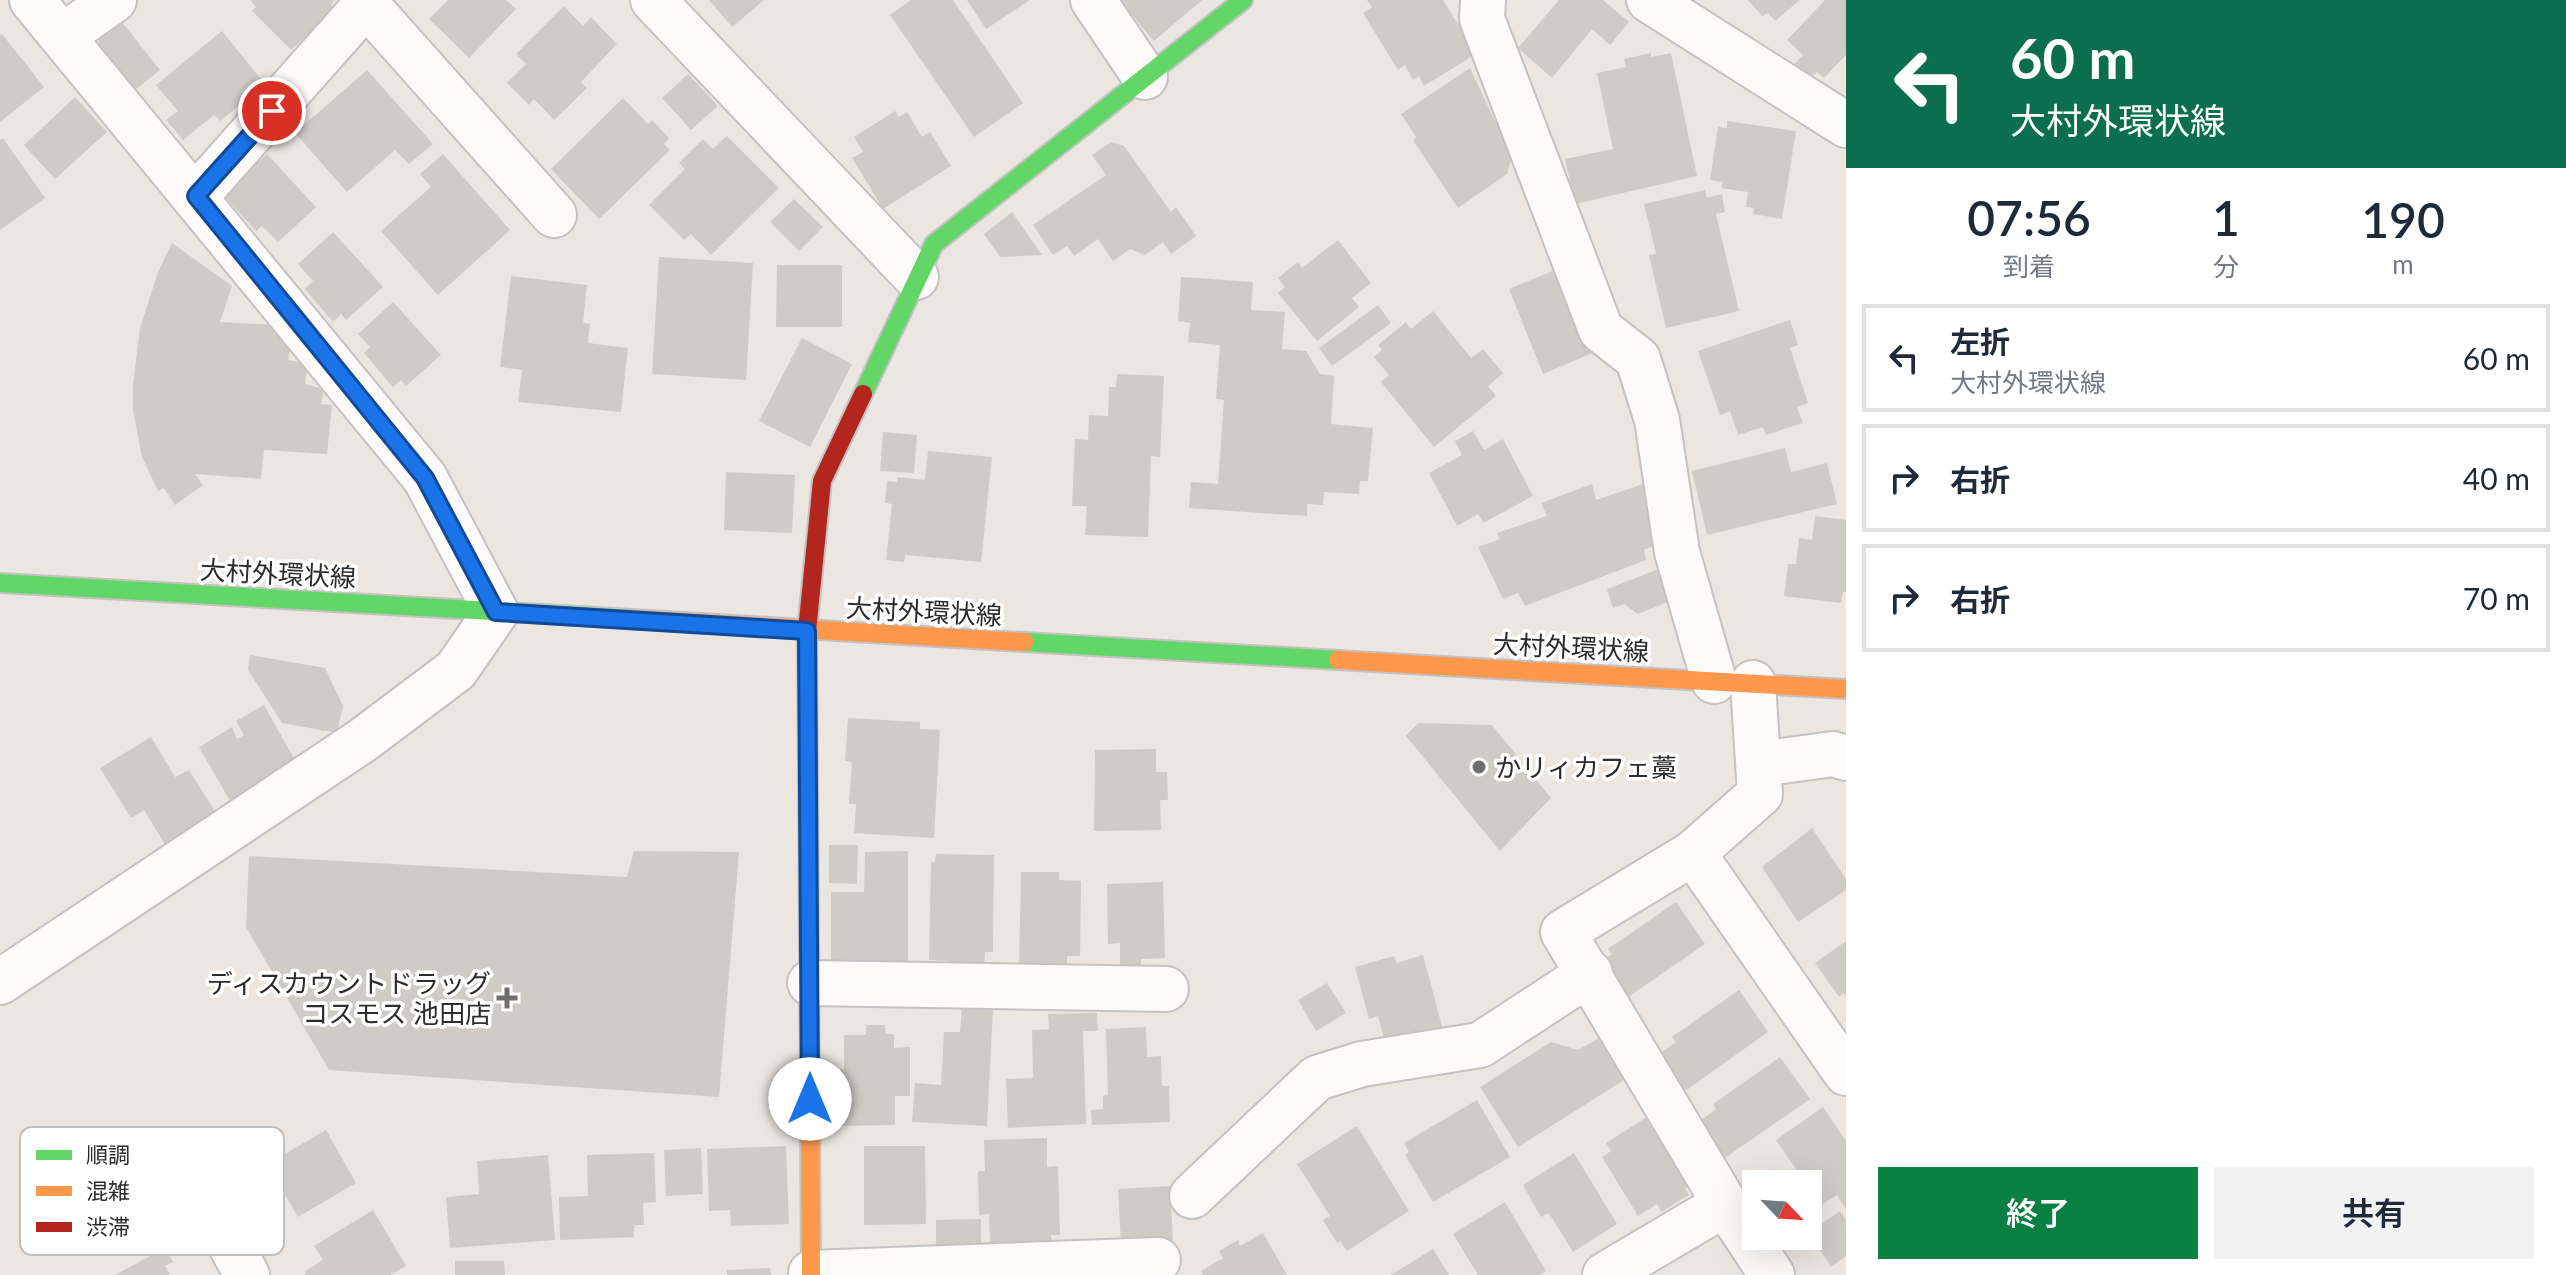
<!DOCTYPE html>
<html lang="ja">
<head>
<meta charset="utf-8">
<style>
	body { margin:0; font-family:Lato,"Noto Sans JP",sans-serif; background:#f2f2f3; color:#1f2937; height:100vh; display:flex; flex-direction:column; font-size:30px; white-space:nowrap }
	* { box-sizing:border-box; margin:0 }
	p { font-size:26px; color:#747a83 }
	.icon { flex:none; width:44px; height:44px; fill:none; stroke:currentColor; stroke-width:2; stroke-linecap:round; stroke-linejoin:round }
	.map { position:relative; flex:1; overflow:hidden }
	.sheet { display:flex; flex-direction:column; background:#fff; width:720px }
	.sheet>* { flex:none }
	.guide { background:#0b6e4f; color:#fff; overflow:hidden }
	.needle { width:52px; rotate:115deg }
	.fabs { position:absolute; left:1742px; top:1170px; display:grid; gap:16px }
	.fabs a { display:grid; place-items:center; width:80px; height:80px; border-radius:0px; background:#fff; box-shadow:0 8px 32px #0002; font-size:40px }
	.pin { position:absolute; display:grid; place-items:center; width:68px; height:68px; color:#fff; margin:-34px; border:4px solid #fff; border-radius:50%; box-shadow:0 2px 8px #0007 }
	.me { position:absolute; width:88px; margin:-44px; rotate:0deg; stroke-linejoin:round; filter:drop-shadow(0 0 6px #0008) }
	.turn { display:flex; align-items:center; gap:28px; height:168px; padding:0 32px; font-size:36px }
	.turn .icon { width:104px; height:104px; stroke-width:2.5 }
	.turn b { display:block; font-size:56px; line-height:68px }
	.eta { display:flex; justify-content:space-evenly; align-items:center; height:136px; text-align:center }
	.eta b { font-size:48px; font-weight:600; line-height:56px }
	.action { display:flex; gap:16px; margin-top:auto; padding:16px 32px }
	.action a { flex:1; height:92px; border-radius:0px; background:#0b8043; color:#fff; font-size:32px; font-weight:600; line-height:92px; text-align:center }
	.action a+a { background:#f2f2f3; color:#1f2937 }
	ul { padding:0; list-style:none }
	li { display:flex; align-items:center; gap:24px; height:108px; margin:0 16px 12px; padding:0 16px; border:4px solid #e0e1e3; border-radius:0px }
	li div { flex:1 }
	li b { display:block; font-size:30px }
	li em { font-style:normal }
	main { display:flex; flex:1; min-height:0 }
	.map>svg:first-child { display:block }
	.building { fill:#cfccc8 }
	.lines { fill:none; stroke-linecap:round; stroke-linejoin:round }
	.street-casing { stroke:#c4c2c2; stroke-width:48 }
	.fast-casing { stroke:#c4c2c2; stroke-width:22 }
	.slow-casing { stroke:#c4c2c2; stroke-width:22 }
	.jam-casing { stroke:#c4c2c2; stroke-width:22 }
	.street { stroke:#fcfbfa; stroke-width:44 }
	.fast { stroke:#63d668; stroke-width:18 }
	.slow { stroke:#ff974d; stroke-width:18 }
	.jam { stroke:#b3261e; stroke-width:18 }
	.route-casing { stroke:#114b97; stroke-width:20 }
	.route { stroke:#1a73e8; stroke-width:14 }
	.poi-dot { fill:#6f6d6b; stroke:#fff; stroke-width:3 }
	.labels { text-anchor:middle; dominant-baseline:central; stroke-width:7; stroke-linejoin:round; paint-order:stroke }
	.street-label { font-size:26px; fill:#2c2c2c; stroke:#fff }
	.poi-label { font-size:26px; fill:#2c2c2c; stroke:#fff; text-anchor:start }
	.key { fill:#fff; stroke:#c0c0c0; stroke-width:2 }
	.key-label { font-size:22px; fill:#2c2c2c }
</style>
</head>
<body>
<main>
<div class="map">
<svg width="1846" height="1275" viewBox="0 0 1846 1275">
	<rect width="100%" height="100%" fill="#ebe6e0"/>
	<!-- building -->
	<g class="building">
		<polygon points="250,0 335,0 331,4 335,9 291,50 252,11 256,7"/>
		<polygon points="448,0 506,0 516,9 469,58 429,19"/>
		<polygon points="709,0 764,0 732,27"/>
		<polygon points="911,0 953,0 1023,103 974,137 890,15"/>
		<polygon points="967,0 1030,0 986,29"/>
		<polygon points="1119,0 1202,0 1154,41"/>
		<polygon points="1367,0 1443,0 1476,54 1424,86 1419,76 1413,80 1405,65 1398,70 1363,13 1372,7"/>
		<polygon points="1559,0 1603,0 1629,22 1610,45 1592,29 1552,78 1518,48"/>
		<polygon points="1748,0 1800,0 1775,21 1768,13 1762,16"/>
		<polygon points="1825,0 1846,0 1846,55 1824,78 1817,72 1810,80 1793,65 1803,55 1787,40"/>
		<polygon points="564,6 583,26 591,17 617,44 581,82 587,88 554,120 534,99 529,105 507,83 526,64 516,54"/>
		<polygon points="117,16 160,70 134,91 98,46 101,29"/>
		<polygon points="222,31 265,84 220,121 214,115 183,140 166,120 178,111 156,85"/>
		<polygon points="2,34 44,87 0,122 0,35"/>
		<polygon points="1651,53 1651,57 1671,53 1697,176 1575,204 1565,159 1613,149 1597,73 1626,67 1624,59"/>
		<polygon points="1470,68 1512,157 1507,174 1458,208 1413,140 1416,137 1401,114"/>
		<polygon points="367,70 433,144 409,164 395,150 347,192 295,133"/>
		<polygon points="688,74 718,106 691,130 662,98"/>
		<polygon points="75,97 107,132 55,179 24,145"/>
		<polygon points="623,98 648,124 652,120 669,138 664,144 670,150 599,219 551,169"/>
		<polygon points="895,111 899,117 907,112 922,137 930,132 951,166 883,209 852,158 863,152 854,137"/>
		<polygon points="1727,121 1796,131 1782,219 1753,214 1754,208 1746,207 1748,192 1721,188 1723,182 1710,180 1718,127 1727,128"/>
		<polygon points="727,136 779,188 711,255 691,234 684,240 649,205 685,169 679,163 703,139 713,149"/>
		<polygon points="3,138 45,198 0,230 0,140"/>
		<polygon points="1111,142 1124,146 1171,212 1176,207 1196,236 1171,254 1163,242 1145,255 1130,249 1113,261 1098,239 1074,256 1067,246 1053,255 1033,225 1106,175 1092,155"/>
		<polygon points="267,154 316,207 278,242 262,226 256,231 223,195"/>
		<polygon points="443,154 510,230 438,295 381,231 431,187 420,174"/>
		<polygon points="1705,190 1707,198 1722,194 1725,212 1716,214 1739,311 1666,328 1649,255 1656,254 1644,204"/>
		<polygon points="794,199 823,227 799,251 770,222"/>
		<polygon points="1012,212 1042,255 1000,257 984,234"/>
		<polygon points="333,232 383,287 346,320 341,314 333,322 305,289 313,281 298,264"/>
		<polygon points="1338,240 1371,283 1352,298 1359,307 1317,341 1278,293 1285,287 1278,278 1298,262 1302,268"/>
		<polygon points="172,243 232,286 220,322 276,325 291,345 288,360 308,364 305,384 324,389 321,404 332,405 327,454 264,450 261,479 195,474 203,485 175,505 164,488 158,491 142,457 133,411 133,385 140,328 158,272"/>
		<polygon points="659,257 753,263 746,380 652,374"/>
		<polygon points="777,265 842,265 842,327 776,327"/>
		<polygon points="1560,268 1595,352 1543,374 1509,289"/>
		<polygon points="511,276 587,285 583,323 590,324 588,343 628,348 621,412 518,402 522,370 500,367"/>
		<polygon points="1181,277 1253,282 1251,310 1285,312 1282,349 1306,351 1320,374 1334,376 1331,424 1373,428 1368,481 1360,481 1359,494 1324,492 1323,505 1307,504 1307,516 1189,508 1191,482 1218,484 1224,400 1216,399 1220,345 1188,342 1190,323 1178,321"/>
		<polygon points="393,302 441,355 406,386 401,380 393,387 364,353 370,347 358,334"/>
		<polygon points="1378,305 1391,323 1332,366 1319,348"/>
		<polygon points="1433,311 1471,358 1483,349 1503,373 1488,386 1496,396 1434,447 1381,382 1389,375 1374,357 1382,350 1378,345 1406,322 1411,329"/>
		<polygon points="1790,320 1798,345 1790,348 1808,403 1797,407 1803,423 1766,435 1763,427 1738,435 1730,411 1720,415 1698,351"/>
		<polygon points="802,338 852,364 810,447 759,421"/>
		<polygon points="1117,374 1164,376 1160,457 1151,456 1148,537 1085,535 1087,506 1072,506 1075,439 1088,440 1089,415 1108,416 1109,387 1116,387"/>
		<polygon points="1473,431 1484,450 1503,439 1533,496 1483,523 1478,514 1457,526 1429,473 1462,455 1455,441"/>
		<polygon points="883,432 917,435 914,473 880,471"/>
		<polygon points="1785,448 1791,472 1827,463 1837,504 1707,535 1692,471"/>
		<polygon points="928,451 992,457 981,562 905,555 904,562 886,560 892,504 885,503 887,481 897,482 898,477 925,480"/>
		<polygon points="726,472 795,475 792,533 724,530"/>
		<polygon points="1652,481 1659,543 1644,550 1646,560 1525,606 1518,593 1503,599 1478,547 1500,539 1497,533 1547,516 1541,503 1592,484 1596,500"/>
		<polygon points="1815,516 1846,520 1846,592 1843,592 1841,603 1784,596 1788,564 1796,564 1799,538 1812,540"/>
		<polygon points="1664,567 1675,599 1638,614 1624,604 1613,608 1607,589"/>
		<polygon points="250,655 325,668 343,706 337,733 282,723 248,670"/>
		<polygon points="264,705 296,762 230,801 199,747 232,727 237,739 244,735 236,721"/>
		<polygon points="848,718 920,722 920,729 940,730 934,838 854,833 856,804 849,804 852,762 845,761"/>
		<polygon points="1418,723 1492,725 1551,798 1500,851 1406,736"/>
		<polygon points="151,737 175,777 189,770 219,818 168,849 144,810 131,818 100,768"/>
		<polygon points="1156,749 1156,772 1167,772 1168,800 1160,800 1161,830 1094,831 1095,750"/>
		<polygon points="1812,828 1846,879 1846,890 1798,922 1762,867"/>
		<polygon points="829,845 858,845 857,884 829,883"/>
		<polygon points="634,851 739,852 719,1097 329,1070 246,927 249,856 627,877"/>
		<polygon points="908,851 908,972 831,973 831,892 864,892 865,852"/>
		<polygon points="936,854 994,855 993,952 985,952 984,968 950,968 950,961 929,960 931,862 935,862"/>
		<polygon points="1021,872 1059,872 1059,880 1081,881 1080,956 1067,956 1067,975 1019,968"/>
		<polygon points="1163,882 1165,958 1141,959 1141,968 1120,969 1120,943 1108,944 1107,884"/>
		<polygon points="1676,902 1705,944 1621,1002 1596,965 1612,954 1608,949"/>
		<polygon points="1846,941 1846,996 1844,993 1839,997 1815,963"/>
		<polygon points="1423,955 1443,1030 1386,1046 1378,1016 1369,1019 1355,967 1394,956 1397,963"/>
		<polygon points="1327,983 1346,1013 1316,1031 1298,1000"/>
		<polygon points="1739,990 1768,1032 1685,1091 1659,1054 1676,1042 1672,1037"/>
		<polygon points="962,1007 993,1009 987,1126 912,1122 915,1083 941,1085 944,1032 960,1032"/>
		<polygon points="1097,1013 1098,1031 1083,1031 1086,1124 1008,1128 1006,1079 1033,1078 1032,1030 1049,1029 1048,1014"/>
		<polygon points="866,1025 885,1025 886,1034 894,1034 894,1048 910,1047 910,1096 895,1096 895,1125 840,1126 840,1119 832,1119 832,1069 844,1069 844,1035 866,1035"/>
		<polygon points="1146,1027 1147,1057 1161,1056 1162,1086 1169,1086 1170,1122 1092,1125 1091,1110 1103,1109 1103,1096 1108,1095 1106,1029"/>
		<polygon points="1599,1038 1624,1080 1518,1147 1480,1087 1551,1042 1578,1050"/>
		<polygon points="1780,1057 1810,1099 1725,1158 1700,1121 1716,1109 1713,1104"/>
		<polygon points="1477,1100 1510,1157 1433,1202 1405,1155 1409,1152 1404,1143"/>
		<polygon points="1823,1107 1846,1141 1846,1209 1837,1195 1821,1205 1776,1140"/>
		<polygon points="1647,1117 1689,1186 1685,1189 1689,1195 1661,1212 1657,1204 1638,1216 1602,1157 1611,1151 1606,1143"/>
		<polygon points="1357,1126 1409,1211 1347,1251 1340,1241 1337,1243 1323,1220 1330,1216 1297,1164"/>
		<polygon points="326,1130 356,1183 298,1217 283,1191 268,1201 252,1173"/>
		<polygon points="1047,1138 1047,1167 1058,1166 1060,1235 1051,1235 1052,1242 990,1244 989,1214 979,1215 978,1171 985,1171 984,1140"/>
		<polygon points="786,1146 789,1224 731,1226 730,1210 709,1211 707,1149"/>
		<polygon points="864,1146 925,1146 926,1224 864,1225"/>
		<polygon points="701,1148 703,1194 666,1196 664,1150"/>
		<polygon points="654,1153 656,1202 643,1203 644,1225 634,1225 634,1237 560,1240 559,1197 588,1196 587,1155"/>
		<polygon points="1574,1153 1617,1224 1573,1252 1549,1213 1541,1217 1523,1185"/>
		<polygon points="548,1155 555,1240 450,1248 446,1197 479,1194 477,1161"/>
		<polygon points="1170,1186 1173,1241 1121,1244 1118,1189"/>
		<polygon points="1505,1202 1546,1271 1539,1275 1478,1275 1453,1234"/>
		<polygon points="373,1210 406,1266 390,1275 306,1275 304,1272 323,1260 314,1246"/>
		<polygon points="1840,1211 1846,1220 1846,1256 1831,1267 1809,1233"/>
		<polygon points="981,1219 981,1251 936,1251 936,1220"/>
		<polygon points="1263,1233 1287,1275 1203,1275 1201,1271 1223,1258 1219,1251 1238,1240 1240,1246"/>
		<polygon points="165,1248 173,1262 165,1266 170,1275 115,1275"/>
		<polygon points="1433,1249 1449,1275 1391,1275"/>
		<polygon points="455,1261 504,1261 505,1275 455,1275"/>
		<polygon points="770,1268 771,1275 727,1275 727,1270"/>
	</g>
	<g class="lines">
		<defs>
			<g id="street">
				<polyline points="653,0 916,277"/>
				<polyline points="1093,0 1145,77"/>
				<polyline points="1483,0 1482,19 1601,330 1638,359 1657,420 1677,552 1714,681"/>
				<polyline points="1649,0 1846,125"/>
				<polyline points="366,4 554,215"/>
				<polyline points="63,36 114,0"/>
				<polyline points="196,196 370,0"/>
				<polyline points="1753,683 1760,794 1693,853 1846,1073"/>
				<polyline points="1760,764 1833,754 1846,758"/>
				<polyline points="1693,853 1563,932 1725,1204 1772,1275"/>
				<polyline points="0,982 363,740 456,670 496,612 425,478 32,0"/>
				<polyline points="810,983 1166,989"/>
				<polyline points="198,1186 247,1275"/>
				<polyline points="1192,1196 1317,1078 1362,1064 1480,1045 1590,973"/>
				<polyline points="811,1273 1158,1260"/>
				<polyline points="1605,1275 1725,1204"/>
			</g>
			<g id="fast">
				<polyline points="863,394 934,244 1243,0"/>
				<polyline points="0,583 632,619"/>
				<polyline points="1024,642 1338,660"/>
			</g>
			<g id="slow">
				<polyline points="632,619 1024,642"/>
				<polyline points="1338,660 1846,689"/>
				<polyline points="808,782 811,1275"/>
			</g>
			<polyline id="jam" points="808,782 807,631 822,481 863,394"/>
		</defs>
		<!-- street casing -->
		<use href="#street" class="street-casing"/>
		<!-- fast casing -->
		<use href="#fast" class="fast-casing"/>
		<!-- slow casing -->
		<use href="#slow" class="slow-casing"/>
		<!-- jam casing -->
		<use href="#jam" class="jam-casing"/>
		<!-- street -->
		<use href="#street" class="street"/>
		<!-- fast -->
		<use href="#fast" class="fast"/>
		<!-- slow -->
		<use href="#slow" class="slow"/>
		<!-- jam -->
		<use href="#jam" class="jam"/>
	</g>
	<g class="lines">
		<defs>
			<polyline id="route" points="272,111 196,196 425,478 496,612 807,631 810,1099"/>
		</defs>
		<!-- route casing -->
		<use href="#route" class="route-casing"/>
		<!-- route -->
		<use href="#route" class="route"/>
	</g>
	<!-- markers -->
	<g class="poi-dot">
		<circle cx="1479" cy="767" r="8"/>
		<path d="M503 986h8v8h8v8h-8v8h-8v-8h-8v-8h8z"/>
	</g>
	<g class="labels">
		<!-- street labels -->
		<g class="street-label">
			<text transform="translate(278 573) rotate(3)">大村外環状線</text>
			<text transform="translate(924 611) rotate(3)">大村外環状線</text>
			<text transform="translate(1571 647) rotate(3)">大村外環状線</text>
		</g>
		<!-- poi labels -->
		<g class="poi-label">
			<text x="1495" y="767">かリィカフェ藁</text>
			<text x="491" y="983" text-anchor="end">ディスカウントドラッグ<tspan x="491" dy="30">コスモス 池田店</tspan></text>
		</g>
	</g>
	<!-- legend -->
	<rect x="20" y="1127" width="264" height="128" rx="12" class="key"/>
	<rect x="36" y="1150" width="36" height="10" fill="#63d668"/>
	<rect x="36" y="1186" width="36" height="10" fill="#ff974d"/>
	<rect x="36" y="1222" width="36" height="10" fill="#b3261e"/>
	<g class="key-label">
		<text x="86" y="1163">順調</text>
		<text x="86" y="1199">混雑</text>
		<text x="86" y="1235">渋滞</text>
	</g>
</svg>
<div class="fabs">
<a><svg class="needle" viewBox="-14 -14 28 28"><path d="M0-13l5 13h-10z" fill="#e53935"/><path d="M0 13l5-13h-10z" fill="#747a83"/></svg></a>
</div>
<div class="pin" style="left:272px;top:111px;background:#d93025"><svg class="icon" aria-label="arrive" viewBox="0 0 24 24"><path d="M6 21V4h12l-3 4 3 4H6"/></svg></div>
<svg class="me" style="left:810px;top:1099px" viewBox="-20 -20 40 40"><circle r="19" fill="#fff"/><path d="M0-13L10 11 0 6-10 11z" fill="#1a73e8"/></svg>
</div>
<section class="sheet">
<div class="guide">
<div class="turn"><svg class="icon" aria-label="left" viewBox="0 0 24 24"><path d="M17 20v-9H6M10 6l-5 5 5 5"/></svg><div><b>60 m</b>大村外環状線</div></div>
</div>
<div class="eta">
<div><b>07:56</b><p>到着</p></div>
<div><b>1</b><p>分</p></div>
<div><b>190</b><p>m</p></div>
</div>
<ul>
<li><svg class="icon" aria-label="left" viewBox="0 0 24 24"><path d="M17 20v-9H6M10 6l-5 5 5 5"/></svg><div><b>左折</b><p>大村外環状線</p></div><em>60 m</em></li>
<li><svg class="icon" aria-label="right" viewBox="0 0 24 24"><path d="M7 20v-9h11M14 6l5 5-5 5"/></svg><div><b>右折</b></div><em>40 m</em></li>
<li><svg class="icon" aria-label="right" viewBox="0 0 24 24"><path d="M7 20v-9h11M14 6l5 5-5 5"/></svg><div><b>右折</b></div><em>70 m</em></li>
</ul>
<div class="action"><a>終了</a><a>共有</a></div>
</section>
</main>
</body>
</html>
